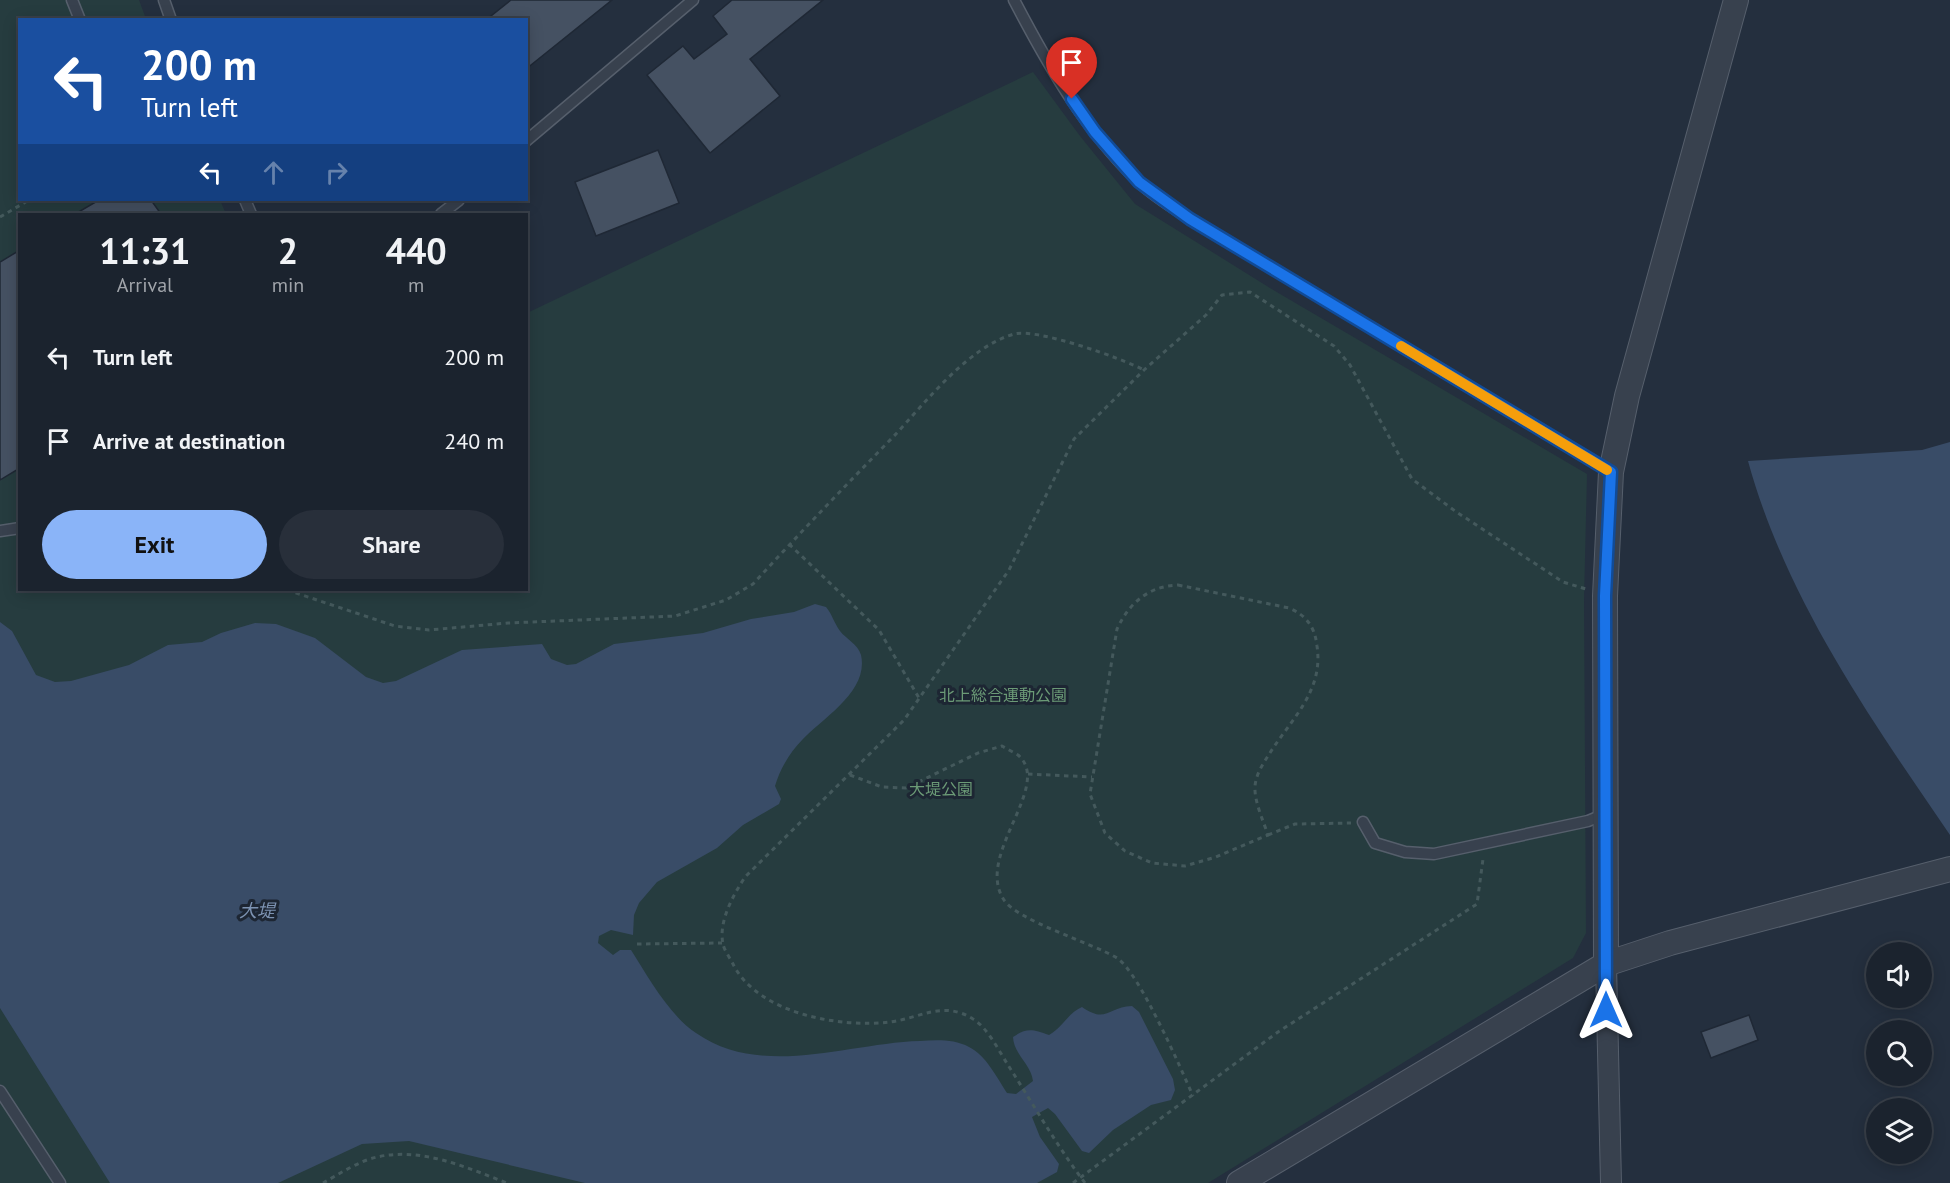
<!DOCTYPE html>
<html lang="en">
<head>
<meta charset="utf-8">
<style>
	body { margin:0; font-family:"PT Sans","Noto Sans JP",sans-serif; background:#282f3a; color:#f1f3f6; height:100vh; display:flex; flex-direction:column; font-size:22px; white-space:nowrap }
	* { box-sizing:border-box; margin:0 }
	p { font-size:20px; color:#a0a4aa }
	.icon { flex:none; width:33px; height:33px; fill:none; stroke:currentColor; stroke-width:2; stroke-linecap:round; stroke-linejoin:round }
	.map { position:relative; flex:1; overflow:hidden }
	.drawer { position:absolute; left:18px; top:213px; width:510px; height:378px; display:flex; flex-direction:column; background:#1b232e; border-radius:0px; box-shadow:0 3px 15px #0003,0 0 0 2px #39404a }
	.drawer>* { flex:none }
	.top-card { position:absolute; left:18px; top:18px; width:510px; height:183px; border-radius:0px; box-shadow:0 3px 15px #0003,0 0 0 2px #39404a; background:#1a4fa0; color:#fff; overflow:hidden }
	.buttons { position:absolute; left:1866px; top:942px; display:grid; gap:12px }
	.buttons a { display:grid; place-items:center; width:66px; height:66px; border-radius:50%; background:#1b232e; box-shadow:0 3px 15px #0003,0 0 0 2px #39404a; font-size:30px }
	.pin { position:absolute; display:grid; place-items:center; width:51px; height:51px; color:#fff; margin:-62px -26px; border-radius:50% 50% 50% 0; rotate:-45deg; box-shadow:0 0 6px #0007 }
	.pin .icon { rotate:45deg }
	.me { position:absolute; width:66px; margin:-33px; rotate:0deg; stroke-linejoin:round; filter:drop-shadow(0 0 4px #0008) }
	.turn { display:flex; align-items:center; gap:21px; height:126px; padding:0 24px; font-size:27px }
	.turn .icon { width:78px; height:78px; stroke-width:2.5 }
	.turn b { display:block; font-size:42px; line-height:51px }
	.lanes { display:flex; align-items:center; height:57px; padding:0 24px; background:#0003; justify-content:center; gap:30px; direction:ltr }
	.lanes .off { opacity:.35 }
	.eta { display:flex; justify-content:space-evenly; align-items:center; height:102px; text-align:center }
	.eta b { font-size:36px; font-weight:700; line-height:42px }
	.button { display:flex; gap:12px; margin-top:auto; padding:12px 24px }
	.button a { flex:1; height:69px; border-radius:36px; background:#8ab4f8; color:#111; font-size:24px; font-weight:700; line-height:69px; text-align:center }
	.button a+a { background:#282f3a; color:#f1f3f6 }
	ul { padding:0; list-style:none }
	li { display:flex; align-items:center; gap:18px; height:84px; padding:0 24px }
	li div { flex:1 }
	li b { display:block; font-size:22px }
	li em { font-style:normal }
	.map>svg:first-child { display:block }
	.green { fill:#263c3f }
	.water { fill:#394c67 }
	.building { fill:#455162; stroke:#1f2835; stroke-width:1.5 }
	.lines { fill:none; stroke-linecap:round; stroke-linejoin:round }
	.service-casing { stroke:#565f6c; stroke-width:13 }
	.minor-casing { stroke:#565f6c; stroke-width:22 }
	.tertiary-casing { stroke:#565f6c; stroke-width:26 }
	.path { stroke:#44595c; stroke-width:3; stroke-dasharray:4.5 4.5; stroke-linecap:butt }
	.service { stroke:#38414e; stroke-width:10 }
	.minor { stroke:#38414e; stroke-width:20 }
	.tertiary { stroke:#38414e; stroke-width:24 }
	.route-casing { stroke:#114b97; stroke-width:15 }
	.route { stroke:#1a73e8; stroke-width:10 }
	.slow { stroke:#f59e0b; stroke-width:10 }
	.labels { text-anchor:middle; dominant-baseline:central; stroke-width:6; stroke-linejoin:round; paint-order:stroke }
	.park-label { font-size:16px; fill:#6b9a76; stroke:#1d2633 }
	.water-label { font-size:18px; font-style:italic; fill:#7c92b1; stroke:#1d2633 }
</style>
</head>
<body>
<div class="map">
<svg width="1950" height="1183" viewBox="0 0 1950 1183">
	<rect width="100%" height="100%" fill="#242f3e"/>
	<!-- green -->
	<polygon class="green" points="0,0 139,0 146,19 20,20 20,200 220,200 226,214 20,214 20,590 526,590 527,313 1033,72 1080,136 1135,204 1275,291 1587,474 1584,600 1586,933 1573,958 1208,1183 0,1183"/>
	<!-- water -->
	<g class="water">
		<path d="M1950 442V835C1870 718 1786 599 1748 461L1922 450Z"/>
		<path d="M815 604 826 607C832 614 834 623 840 631 846 639 858 644 861 655 869 691 824 717 803 739 790 752 780 769 775 786L781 799 779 804 743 825 717 848 657 882 639 903 634 915 633 935 611 930 599 936 598 943 613 955 620 950H631C648 977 670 1016 696 1033 762 1079 848 1043 920 1041 937 1040 954 1039 969 1047 986 1055 997 1078 1007 1093L1016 1094 1033 1081C1031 1064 1014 1055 1013 1037 1028 1027 1033 1030 1049 1035 1063 1027 1068 1013 1082 1007 1106 1024 1108 1007 1132 1006L1139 1012 1173 1079 1175 1090 1171 1100 1151 1105 1113 1130 1089 1153 1082 1151 1055 1114 1048 1108 1032 1117 1040 1137 1059 1164 1057 1172 1037 1183H585L409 1141 362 1144 278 1183H110L0 1008V622L12 631 36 675 55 682 71 681 129 665 168 645 202 642 221 633 255 623 276 624 315 638 366 677 383 683 396 681 462 650 542 644 551 659 567 665 576 664 614 644 703 633 751 619 794 612Z"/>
	</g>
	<!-- building -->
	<g class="building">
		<polygon points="511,0 612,0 526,69 526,20 486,20"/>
		<polygon points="732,0 823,0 750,59 780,96 710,153 647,75 683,46 694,59 727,34 713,16"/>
		<polygon points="658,150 679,203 596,236 575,182"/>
		<polygon points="99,200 151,200 161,214 75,214"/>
		<polygon points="20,250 20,468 0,480 0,262"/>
		<polygon points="1749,1015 1758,1040 1711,1058 1701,1032"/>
	</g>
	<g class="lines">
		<defs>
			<g id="service">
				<polyline points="72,0 80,20"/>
				<polyline points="164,0 171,20"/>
				<path d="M1014 0C1048 65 1085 130 1138 181 1153 196 1173 207 1190 219L1611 472"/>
				<polyline points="526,141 693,0"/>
				<polyline points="245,200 251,214"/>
				<polyline points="441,214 459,200"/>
				<polyline points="0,531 20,528"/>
				<polyline points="1363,822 1375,843 1405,852 1434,854 1588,821 1605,814"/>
				<polyline points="0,1091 60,1183"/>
			</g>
			<polyline id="minor" points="1606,964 1611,1183"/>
			<g id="tertiary">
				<polyline points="1606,964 1605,596 1611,472 1627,396 1736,0"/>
				<polyline points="1239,1183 1606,964 1670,943 1950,869"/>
			</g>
		</defs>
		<!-- service casing -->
		<use href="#service" class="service-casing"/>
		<!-- minor casing -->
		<use href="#minor" class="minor-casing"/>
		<!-- tertiary casing -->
		<use href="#tertiary" class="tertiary-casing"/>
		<!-- path -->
		<g class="path">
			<polyline points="0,217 29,200"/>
			<polyline points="789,544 879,630 919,698"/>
			<path d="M1178 585 1289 608C1306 615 1315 627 1317 646 1324 692 1290 720 1268 756 1262 765 1256 775 1255 786 1254 801 1263 820 1268 835L1216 857 1185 866 1152 863 1125 851 1105 833 1090 794 1117 629C1129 603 1149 586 1178 585Z"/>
			<path d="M287 590 395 626 429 630 508 623 675 616 726 600 753 584C799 534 846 485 894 436 926 402 968 347 1014 334 1037 328 1121 358 1144 370"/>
			<polyline points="1028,774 1092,777"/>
			<path d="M850 775 882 787 906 788 978 753 1002 746C1007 749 1013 752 1018 755 1054 786 974 855 1004 900 1018 921 1092 943 1117 958 1139 972 1181 1069 1193 1096"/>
			<polyline points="1268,835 1295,824 1351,823"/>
			<polyline points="637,944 722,943"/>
			<path d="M323 1183C339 1174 359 1161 377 1157 422 1147 465 1167 507 1183"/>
			<polyline points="1073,1183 1278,1032 1477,904 1483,859"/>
			<path d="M1085 1183C1057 1146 1033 1104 1008 1065 999 1051 987 1027 973 1019 943 1000 921 1018 890 1022 840 1028 758 1014 733 964 730 958 724 950 723 944 718 921 734 894 745 877L904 720 1009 570 1074 439 1144 370 1206 315 1222 295 1250 292 1334 346 1350 365 1412 479 1455 511 1563 582 1586 589"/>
		</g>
		<!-- service -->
		<use href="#service" class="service"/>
		<!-- minor -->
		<use href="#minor" class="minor"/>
		<!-- tertiary -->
		<use href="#tertiary" class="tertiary"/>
	</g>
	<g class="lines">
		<defs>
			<polyline id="route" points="1072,99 1095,132 1139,182 1190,219 1611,472 1605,596 1606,1010"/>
		</defs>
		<!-- route casing -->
		<use href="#route" class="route-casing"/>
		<!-- route -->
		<use href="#route" class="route"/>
		<!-- slow -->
		<polyline class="slow" points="1401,346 1607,470"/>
	</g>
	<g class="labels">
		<!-- park labels -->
		<g class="park-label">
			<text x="1003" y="695">北上総合運動公園</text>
			<text x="941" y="789">大堤公園</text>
		</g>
		<!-- water labels -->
		<g class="water-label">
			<text x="257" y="910">大堤</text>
		</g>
	</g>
</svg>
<div class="buttons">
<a><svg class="icon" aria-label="sound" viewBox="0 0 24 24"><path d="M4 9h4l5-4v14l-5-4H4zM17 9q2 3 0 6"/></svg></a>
<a><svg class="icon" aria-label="search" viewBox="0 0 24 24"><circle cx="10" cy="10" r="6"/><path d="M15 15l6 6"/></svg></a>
<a><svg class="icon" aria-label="layers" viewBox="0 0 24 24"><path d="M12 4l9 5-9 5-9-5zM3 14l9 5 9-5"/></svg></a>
</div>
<div class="pin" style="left:1072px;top:99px;background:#d93025"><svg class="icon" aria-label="arrive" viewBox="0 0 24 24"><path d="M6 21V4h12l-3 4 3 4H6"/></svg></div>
<svg class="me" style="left:1606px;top:1010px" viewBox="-20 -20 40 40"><path d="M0-17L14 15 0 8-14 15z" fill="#1a73e8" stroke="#fff" stroke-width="4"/></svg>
<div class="top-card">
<div class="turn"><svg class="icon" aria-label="left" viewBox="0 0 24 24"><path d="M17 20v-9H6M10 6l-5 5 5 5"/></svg><div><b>200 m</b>Turn left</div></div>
<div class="lanes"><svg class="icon" aria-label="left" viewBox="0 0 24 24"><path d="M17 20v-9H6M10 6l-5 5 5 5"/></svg><svg class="icon off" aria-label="ahead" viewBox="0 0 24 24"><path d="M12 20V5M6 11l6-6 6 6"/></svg><svg class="icon off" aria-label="right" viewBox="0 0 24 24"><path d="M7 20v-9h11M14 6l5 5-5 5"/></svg></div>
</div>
<section class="drawer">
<div class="eta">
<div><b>11:31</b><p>Arrival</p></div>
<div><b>2</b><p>min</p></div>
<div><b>440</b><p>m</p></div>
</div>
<ul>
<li><svg class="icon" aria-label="left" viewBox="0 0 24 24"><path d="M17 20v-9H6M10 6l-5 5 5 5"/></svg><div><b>Turn left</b></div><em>200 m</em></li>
<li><svg class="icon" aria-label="arrive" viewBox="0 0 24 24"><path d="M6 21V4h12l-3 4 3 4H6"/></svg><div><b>Arrive at destination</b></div><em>240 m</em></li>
</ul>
<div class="button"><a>Exit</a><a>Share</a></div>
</section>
</div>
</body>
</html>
